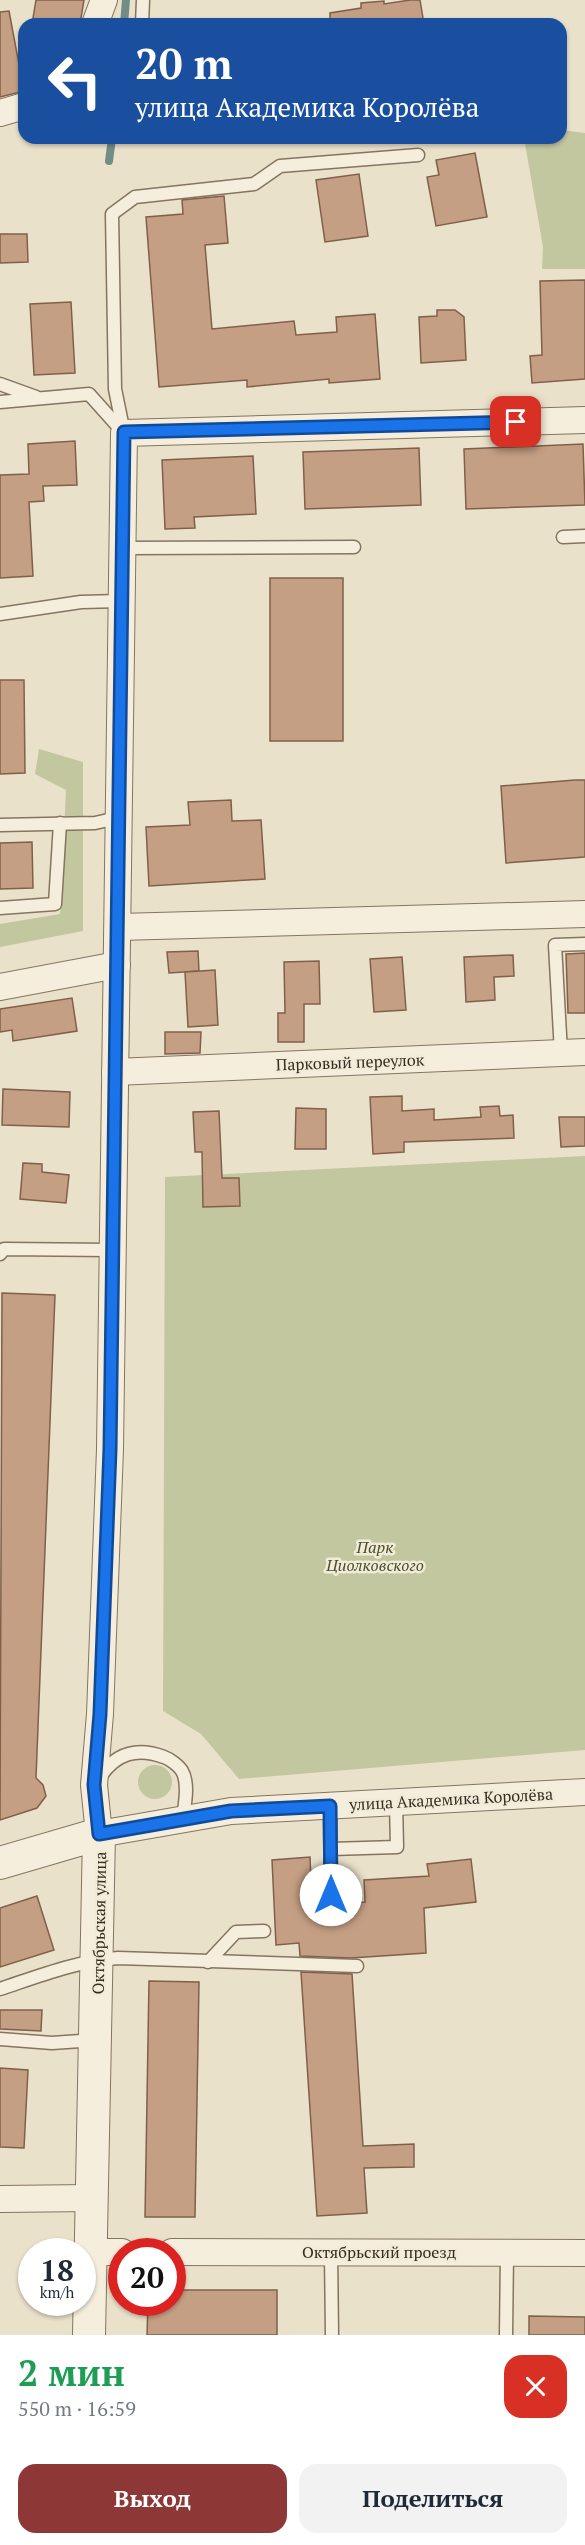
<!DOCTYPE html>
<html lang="ru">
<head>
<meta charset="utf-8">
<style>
	body { margin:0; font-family:"PT Serif",serif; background:#f2f2f3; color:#1f2937; height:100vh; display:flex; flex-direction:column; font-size:22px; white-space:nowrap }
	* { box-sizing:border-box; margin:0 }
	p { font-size:20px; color:#747a83 }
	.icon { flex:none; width:33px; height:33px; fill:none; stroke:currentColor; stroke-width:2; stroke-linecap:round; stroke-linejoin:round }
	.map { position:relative; height:2335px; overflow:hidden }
	.sheet { display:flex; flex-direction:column; background:#fff; flex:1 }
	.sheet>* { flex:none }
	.top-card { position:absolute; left:18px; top:18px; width:549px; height:126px; border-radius:18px; box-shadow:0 2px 4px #0004; background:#1a4fa0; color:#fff; overflow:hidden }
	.speed { position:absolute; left:18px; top:2238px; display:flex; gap:12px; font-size:30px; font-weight:700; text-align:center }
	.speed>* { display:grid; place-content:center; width:78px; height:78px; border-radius:50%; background:#fff; box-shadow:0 2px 4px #0004; line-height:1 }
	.speed small { font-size:15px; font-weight:400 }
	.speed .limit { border:9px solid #d22; background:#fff; color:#111 }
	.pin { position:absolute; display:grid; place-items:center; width:51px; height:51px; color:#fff; margin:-26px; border-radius:12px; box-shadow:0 3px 9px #0006 }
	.me { position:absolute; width:66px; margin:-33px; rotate:0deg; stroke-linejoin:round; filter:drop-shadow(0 0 4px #0008) }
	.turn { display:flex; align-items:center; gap:21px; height:126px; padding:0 18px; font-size:27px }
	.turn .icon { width:78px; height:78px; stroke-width:2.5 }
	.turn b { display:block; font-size:42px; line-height:51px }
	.round { display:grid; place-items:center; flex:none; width:63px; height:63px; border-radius:18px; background:#f2f2f3 }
	.head { display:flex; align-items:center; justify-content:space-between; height:102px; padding:0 18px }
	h1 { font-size:36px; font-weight:800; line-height:45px; color:#1e9e55 }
	.cta { display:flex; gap:12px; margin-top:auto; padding:12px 18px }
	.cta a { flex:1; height:69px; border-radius:18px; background:#8d3837; color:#fff; font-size:24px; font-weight:800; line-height:69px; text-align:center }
	.cta a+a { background:#f2f2f3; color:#1f2937 }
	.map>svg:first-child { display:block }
	.green { fill:#c2c79f }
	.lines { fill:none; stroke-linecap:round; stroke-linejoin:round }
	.stream { stroke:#718d86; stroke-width:8 }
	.building { fill:#c49f84; stroke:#816049; stroke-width:1.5 }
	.service-casing { stroke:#857460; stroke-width:15 }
	.minor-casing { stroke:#857460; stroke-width:28 }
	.tertiary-casing { stroke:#857460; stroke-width:34 }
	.service { stroke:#f5eedc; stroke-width:12 }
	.minor { stroke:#f5eedc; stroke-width:26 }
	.tertiary { stroke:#f5eedc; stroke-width:32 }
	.route-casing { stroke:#114b97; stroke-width:15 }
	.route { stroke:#1a73e8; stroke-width:10 }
	.labels { text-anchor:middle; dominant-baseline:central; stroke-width:5; stroke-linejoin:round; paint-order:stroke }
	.street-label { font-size:16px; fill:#372c22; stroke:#f2ebd8 }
	.park-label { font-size:16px; font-style:italic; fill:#47512b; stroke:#f2ebd8 }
</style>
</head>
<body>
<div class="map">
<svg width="585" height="2335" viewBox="0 0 585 2335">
	<rect width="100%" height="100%" fill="#eae1ca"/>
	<!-- green -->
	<g class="green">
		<polygon points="561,130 585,133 585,269 542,269 543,247 524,138 561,138"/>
		<polygon points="39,749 83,762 83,931 0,947 0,924 60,914 66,790 35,774"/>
		<polygon points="585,1156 585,1750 239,1779 201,1734 163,1711 165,1177"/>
		<circle cx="155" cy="1782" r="17"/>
	</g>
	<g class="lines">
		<!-- stream -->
		<g class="stream">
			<polyline points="124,24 126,0"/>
			<polyline points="109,161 112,138"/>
		</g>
	</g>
	<!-- building -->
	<g class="building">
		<polygon points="36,0 84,0 80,24 32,24"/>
		<polygon points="410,0 420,0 424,24 330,24 330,13 361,8 361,3 384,1 384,4"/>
		<polygon points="9,11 24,91 0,97 0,12"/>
		<polygon points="475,153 487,217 436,226 427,177 439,175 436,160"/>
		<polygon points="359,174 368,236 325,242 316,180"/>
		<polygon points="224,196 228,243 205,245 212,329 294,321 296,335 337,332 336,317 375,314 380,379 329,383 329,379 247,387 247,380 159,387 146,217 183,214 182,200"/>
		<polygon points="0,234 27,234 28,262 0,263"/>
		<polygon points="585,280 585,379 532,383 530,356 542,355 540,281"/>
		<polygon points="71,302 75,373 34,375 30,304"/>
		<polygon points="437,310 455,310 464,317 466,360 421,363 419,317 437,316"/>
		<polygon points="75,441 77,485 43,486 44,501 29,502 33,576 0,578 0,475 29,474 28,444"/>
		<polygon points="583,444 585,505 466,509 464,449"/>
		<polygon points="419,448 421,505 305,509 303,452"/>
		<polygon points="253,456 256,514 194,517 195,528 165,529 162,460"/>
		<rect x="270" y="578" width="73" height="163"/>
		<polygon points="0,680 24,680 25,773 0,774"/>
		<polygon points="575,780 585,780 585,857 506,863 501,786"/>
		<polygon points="231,800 232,821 261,820 265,879 149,886 146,827 190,825 188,802"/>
		<polygon points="32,842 33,888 0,889 0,843"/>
		<polygon points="198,951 199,971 169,973 167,952"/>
		<polygon points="585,953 585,1013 568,1013 566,954"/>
		<polygon points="513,955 514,976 494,977 495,1000 466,1002 464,957"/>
		<polygon points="402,957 406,1010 374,1012 370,959"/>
		<polygon points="319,961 320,1004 304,1004 304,1042 278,1042 278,1013 285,1013 284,962"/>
		<polygon points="215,970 218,1025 188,1027 185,972"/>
		<polygon points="72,998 77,1031 13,1041 12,1030 0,1032 0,1009"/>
		<polygon points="165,1032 201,1032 200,1053 165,1054"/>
		<polygon points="3,1089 70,1092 69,1127 2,1125"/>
		<polygon points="402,1096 402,1111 434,1109 434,1120 481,1117 480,1107 499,1106 500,1116 513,1115 514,1138 404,1142 404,1152 373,1154 370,1097"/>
		<polygon points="296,1108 326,1109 326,1149 295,1149"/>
		<polygon points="219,1111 222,1178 239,1178 240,1206 203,1207 202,1152 195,1152 193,1112"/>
		<polygon points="559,1117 585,1117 585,1146 561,1147"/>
		<polygon points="23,1163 42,1164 42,1172 69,1175 66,1203 20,1199"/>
		<polygon points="2,1293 55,1295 36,1778 43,1785 46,1796 37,1808 0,1820"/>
		<polygon points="310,1857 312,1905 365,1902 364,1880 429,1876 427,1864 471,1859 476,1902 424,1908 426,1953 351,1958 300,1956 299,1943 276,1945 272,1860"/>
		<polygon points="37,1896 54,1950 0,1967 0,1908"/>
		<polygon points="301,1972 352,1974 363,2146 414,2144 414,2167 364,2168 367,2213 317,2216"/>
		<polygon points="149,1981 199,1982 195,2217 145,2217"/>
		<polygon points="0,2010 42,2010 41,2031 0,2029"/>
		<polygon points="0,2068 28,2070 24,2148 0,2147"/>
		<polygon points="172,2290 277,2290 277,2335 147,2335 148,2302 172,2302"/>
		<polygon points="529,2316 585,2317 585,2335 529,2335"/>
	</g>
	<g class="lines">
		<defs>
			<g id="service">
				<polyline points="142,24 143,0"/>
				<polyline points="0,384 36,397"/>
				<polyline points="0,402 89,394 123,432"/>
				<polyline points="124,433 115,389 112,214 135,197 254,184 280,166 418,155"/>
				<polyline points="563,537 585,536"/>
				<polyline points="123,548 354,547"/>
				<polyline points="0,614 81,602 120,601"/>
				<polyline points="0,825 95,823 117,818"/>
				<polyline points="0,908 55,904 60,823"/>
				<polyline points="561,1053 555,945 585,944"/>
				<polyline points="0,1254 4,1249 112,1250"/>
				<path d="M100 1777C116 1753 137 1747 164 1757 170 1759 179 1766 182 1771 189 1783 185 1804 183 1818"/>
				<polyline points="330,1806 331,1895"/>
				<polyline points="331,1849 397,1847 396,1803"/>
				<polyline points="208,1962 236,1932 264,1931"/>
				<path d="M0 1989C39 1976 77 1961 118 1958L357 1966"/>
				<polyline points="0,2039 52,2043 95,2040"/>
				<polyline points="331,2252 332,2335"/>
				<polyline points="506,2335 507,2253"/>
			</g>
			<g id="minor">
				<polyline points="95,24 104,0"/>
				<polyline points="0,113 24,106"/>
				<polyline points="585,420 124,433 110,1449 100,1714 94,1785 99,1834 231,1811 585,1792"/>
				<polyline points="119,927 585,914"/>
				<polyline points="0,987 117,965"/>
				<polyline points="115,1072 585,1052"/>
				<polyline points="0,2199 91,2198"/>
				<polyline points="93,2252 122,2252"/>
				<polyline points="172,2252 585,2253"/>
			</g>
			<polyline id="tertiary" points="0,1863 99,1834 89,2335"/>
		</defs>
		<!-- service casing -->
		<use href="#service" class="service-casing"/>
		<!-- minor casing -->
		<use href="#minor" class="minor-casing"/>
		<!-- tertiary casing -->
		<use href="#tertiary" class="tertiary-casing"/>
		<!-- service -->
		<use href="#service" class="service"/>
		<!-- minor -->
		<use href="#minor" class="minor"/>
		<!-- tertiary -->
		<use href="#tertiary" class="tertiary"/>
	</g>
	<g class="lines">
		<defs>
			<polyline id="route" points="331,1895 330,1806 231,1811 99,1834 94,1785 100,1714 110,1449 124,432 516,422"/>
		</defs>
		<!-- route casing -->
		<use href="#route" class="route-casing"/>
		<!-- route -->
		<use href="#route" class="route"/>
	</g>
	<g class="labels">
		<!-- street labels -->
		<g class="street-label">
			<text transform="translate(350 1062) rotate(-2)">Парковый переулок</text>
			<text transform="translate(451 1799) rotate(-3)">улица Академика Королёва</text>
			<text transform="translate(99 1923) rotate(-89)">Октябрьская улица</text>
			<text x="379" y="2252">Октябрьский проезд</text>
		</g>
		<!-- park labels -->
		<g class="park-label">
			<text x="375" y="1547">Парк<tspan x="375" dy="18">Циолковского</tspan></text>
		</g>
	</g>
</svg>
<div class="speed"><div>18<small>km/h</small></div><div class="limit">20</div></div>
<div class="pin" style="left:516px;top:422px;background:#d93025"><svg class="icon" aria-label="arrive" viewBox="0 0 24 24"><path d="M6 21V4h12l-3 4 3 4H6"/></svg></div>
<svg class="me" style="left:331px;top:1895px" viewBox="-20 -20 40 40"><circle r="19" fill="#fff"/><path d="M0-13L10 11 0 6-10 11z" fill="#1a73e8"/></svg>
<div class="top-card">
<div class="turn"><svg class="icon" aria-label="left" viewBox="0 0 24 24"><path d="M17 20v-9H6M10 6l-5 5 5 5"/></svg><div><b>20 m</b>улица Академика Королёва</div></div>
</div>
</div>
<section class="sheet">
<div class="head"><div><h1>2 мин</h1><p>550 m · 16:59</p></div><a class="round" style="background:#d93025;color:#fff"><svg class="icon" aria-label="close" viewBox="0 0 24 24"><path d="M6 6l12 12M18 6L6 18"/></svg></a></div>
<div class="cta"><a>Выход</a><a>Поделиться</a></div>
</section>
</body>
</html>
